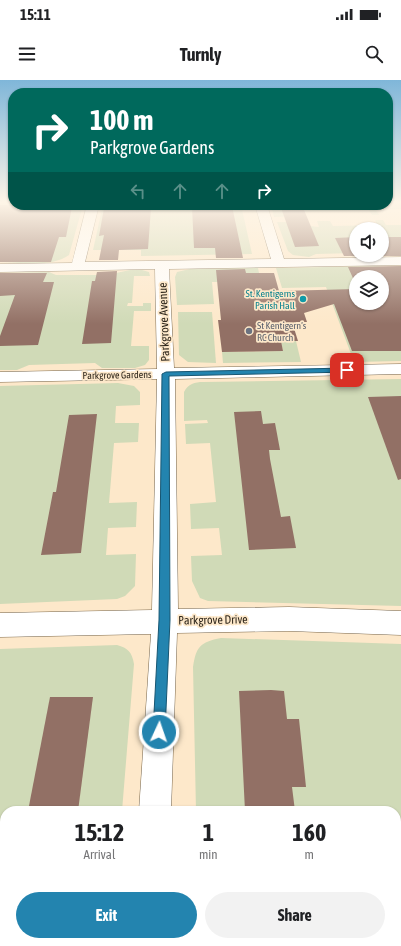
<!DOCTYPE html>
<html lang="en">
<head>
<meta charset="utf-8">
<style>
	body { margin:0; font-family:"Asap Condensed",sans-serif; background:#f2f2f2; color:#202124; height:100vh; display:flex; flex-direction:column; font-size:15px; white-space:nowrap }
	* { box-sizing:border-box; margin:0 }
	p { font-size:13px; color:#757577 }
	.icon { flex:none; width:22px; height:22px; fill:none; stroke:currentColor; stroke-width:2; stroke-linecap:round; stroke-linejoin:round }
	.map { position:relative; flex:1; overflow:hidden }
	.drawer { position:absolute; left:0px; top:726px; width:401px; height:140px; display:flex; flex-direction:column; background:#fff; border-radius:16px 16px 0 0; box-shadow:0 1px 3px #0004 }
	.drawer>* { flex:none }
	.top-card { position:absolute; left:8px; top:8px; width:385px; height:122px; border-radius:16px; box-shadow:0 1px 3px #0004; background:#00695c; color:#fff; overflow:hidden }
	.controls { position:absolute; left:349px; top:142px; display:grid; gap:8px }
	.controls a { display:grid; place-items:center; width:40px; height:40px; border-radius:50%; background:#fff; box-shadow:0 1px 3px #0004; font-size:20px }
	.pin { position:absolute; display:grid; place-items:center; width:34px; height:34px; color:#fff; margin:-17px; border-radius:8px; box-shadow:0 2px 6px #0006 }
	.me { position:absolute; width:44px; margin:-22px; rotate:3deg; stroke-linejoin:round; filter:drop-shadow(0 0 3px #0008) }
	.turn { display:flex; align-items:center; gap:14px; height:84px; padding:0 16px; font-size:18px }
	.turn .icon { width:52px; height:52px; stroke-width:2.5 }
	.turn b { display:block; font-size:28px; line-height:34px }
	.lanes { display:flex; align-items:center; height:38px; padding:0 16px; background:#0003; justify-content:center; gap:20px; direction:ltr }
	.lanes .off { opacity:.35 }
	.eta { display:flex; justify-content:space-evenly; align-items:center; height:68px; text-align:center }
	.eta b { font-size:24px; font-weight:700; line-height:28px }
	.action { display:flex; gap:8px; margin-top:auto; padding:8px 16px }
	.action a { flex:1; height:46px; border-radius:24px; background:#2384af; color:#fff; font-size:16px; font-weight:700; line-height:46px; text-align:center }
	.action a+a { background:#f2f2f2; color:#202124 }
	.status { display:flex; justify-content:space-between; align-items:center; height:28px; padding:0 20px; background:#fff; direction:ltr }
	.status svg { height:11px; fill:currentColor }
	header { display:flex; justify-content:space-between; align-items:center; height:52px; padding:0 16px; background:#fff; font-size:18px; font-weight:700 }
	.map>svg:first-child { display:block }
	.green { fill:#d0dab7; fill-rule:evenodd }
	.building { fill:#927065 }
	.lines { fill:none; stroke-linecap:round; stroke-linejoin:round }
	.minor-casing { stroke:#77654a; stroke-width:1 }
	.minor { fill:#fff; fill-rule:evenodd }
	.route { fill:#2384af; stroke:#175672 }
	.culture-dot { fill:#0f9aa8; stroke:#fde8ca; stroke-width:1.5 }
	.worship-dot { fill:#6b7280; stroke:#fde8ca; stroke-width:1.5 }
	.labels { text-anchor:middle; dominant-baseline:central; stroke-width:3.5; stroke-linejoin:round; paint-order:stroke }
	.far-culture-label { font-size:10px; fill:#0d838f; stroke:#fde8ca; text-anchor:end }
	.far-worship-label { font-size:10px; fill:#5b616d; stroke:#fde8ca; text-anchor:start }
	.far-street-label { font-size:10px; fill:#2f271c; stroke:#fde8ca }
	.street-label { font-size:12px; fill:#2f271c; stroke:#fde8ca }
</style>
</head>
<body>
<div class="status"><b>15:11</b><svg viewBox="0 0 49 12"><path d="M0 12V9h3v3zM5 12V6h3v6zM10 12V3h3v9zM15 12V0h3v12zM26 1h20v11H26zM47 4h2v5h-2z"/></svg></div>
<header><svg class="icon" aria-label="menu" viewBox="0 0 24 24"><path d="M4 6h16M4 12h16M4 18h16"/></svg>Turnly<svg class="icon" aria-label="search" viewBox="0 0 24 24"><circle cx="10" cy="10" r="6"/><path d="M15 15l6 6"/></svg></header>
<div class="map">
<svg width="401" height="866" viewBox="0 0 401 866">
	<rect width="100%" height="100%" fill="#fde8ca"/>
	<!-- green -->
	<g class="green">
		<path d="M0 123H13V125H83L69 175C51 188 21 182 0 182Z"/>
		<polygon points="388,123 401,123 401,129 376,130 379,135 372,135 369,130 293,132 294,136 274,137 271,125 388,125"/>
		<polygon points="103,125 241,125 252,174 141,176 141,170 93,170"/>
		<polygon points="375,140 383,140 386,145 401,145 401,175 382,175 382,149 356,149 356,173 316,174 309,177 293,175 288,171 277,142 297,142 310,146 319,147 317,141 330,141 333,146 377,145"/>
		<path d="M376 186 385 187 401 198V281L354 282 326 207 282 208 276 188ZM356 197H382V223H356Z"/>
		<polygon points="258,188 259,193 257,193 254,202 212,202 214,224 177,225 175,197 177,192 190,189"/>
		<polygon points="130,190 142,190 149,192 150,196 134,196 132,223 128,223 127,226 143,226 143,223 151,223 151,231 134,231 131,266 149,266 149,280 145,285 135,288 102,288 95,283 29,285 17,290 0,290 0,193 49,192 56,195 107,195"/>
		<polygon points="178,232 212,232 216,283 188,282 179,275"/>
		<polygon points="296,261 301,282 223,283 222,272 283,271 281,262"/>
		<path d="M401 299V526L208 521 200 518 192 501 191 476 222 475 219 448 191 449 190 424 216 422 210 363 186 364 185 344 208 343 207 340 184 341V312C188 304 195 302 203 302Z"/>
		<polygon points="118,303 134,306 140,312 140,325 116,326 115,343 139,343 138,362 114,363 109,423 137,422 136,447 108,448 106,475 136,474 135,506 125,516 117,519 0,524 0,306"/>
		<path d="M221 558 401 564V866H197V861H396V731H196L193 587C196 567 200 562 221 558Z"/>
		<path d="M117 565C128 568 132 572 134 584L122 731H5V799H0V569Z"/>
	</g>
	<!-- building -->
	<g class="building">
		<polygon points="0,125 68,125 67,127 72,127 66,157 59,157 51,182 0,182"/>
		<polygon points="280,125 302,125 319,166 295,167"/>
		<polygon points="232,126 243,178 216,178 215,168 194,168 192,127"/>
		<polygon points="104,128 151,128 148,169 119,170 118,180 99,180 104,155 99,156"/>
		<polygon points="356,157 356,175 382,175 382,157 401,157 401,176 344,176 335,158"/>
		<polygon points="401,186 401,271 352,271 334,224 304,233 307,242 296,242 297,245 293,245 298,261 281,261 283,271 222,272 218,240 221,240 216,190 245,189 246,193 274,193 279,211 356,209 356,223 382,223 382,197 356,197 356,205 348,187"/>
		<polygon points="117,191 111,263 82,264 92,201 95,201 97,192"/>
		<polygon points="0,193 47,193 43,202 54,202 38,265 0,266 0,256 15,215 0,216"/>
		<polygon points="401,316 401,399 398,400 368,317"/>
		<polygon points="261,331 263,344 275,343 280,370 269,370 270,379 281,437 290,436 296,468 249,470 234,332"/>
		<polygon points="97,334 81,473 41,475 53,412 56,412 69,335"/>
		<polygon points="271,610 284,611 287,639 299,639 306,707 292,707 295,731 245,731 239,611"/>
		<polygon points="50,617 93,617 78,731 28,731"/>
	</g>
	<g class="lines">
		<defs>
			<g id="minor">
				<polygon points="87,125 99,125 85,182 271,179 255,125 267,125 284,179 401,177 401,185 169,189 174,288 401,284 401,294 175,299 178,529 289,527 401,531 401,555 289,551 177,553 171,731 139,731 151,554 0,557 0,533 152,530 157,299 0,302 0,292 157,289 155,189 0,192 0,184 72,183"/>
				<polygon points="131,861 167,861 168,866 130,866"/>
			</g>
		</defs>
		<!-- minor casing -->
		<use href="#minor" class="minor-casing"/>
		<!-- minor -->
		<use href="#minor" class="minor"/>
	</g>
	<!-- sky -->
	<linearGradient id="sky" x2="0" y2="1"><stop stop-color="#7fb6d9"/><stop offset="0.5" stop-color="#fef5e7"/><stop offset="1" stop-color="#fef5e7" stop-opacity="0"/></linearGradient>
	<rect width="401" height="244" fill="url(#sky)"/>
	<!-- route -->
	<polygon class="route" points="347,288 349,289 349,292 169,296 170,540 165,652 164,656 159,658 155,656 153,652 159,540 162,294 166,292"/>
	<!-- markers -->
	<circle class="culture-dot" cx="303" cy="219" r="4"/>
	<circle class="worship-dot" cx="249" cy="251" r="4"/>
	<g class="labels">
		<!-- far-culture labels -->
		<g class="far-culture-label">
			<text x="295" y="213">St. Kentigerns<tspan x="295" dy="12">Parish Hall</tspan></text>
		</g>
		<!-- far-worship labels -->
		<g class="far-worship-label">
			<text x="257" y="245">St Kentigern’s<tspan x="257" dy="12">RC Church</tspan></text>
		</g>
		<!-- far-street labels -->
		<g class="far-street-label">
			<text transform="translate(117 295) rotate(-1)">Parkgrove Gardens</text>
		</g>
		<!-- street labels -->
		<g class="street-label">
			<text transform="translate(164 242) rotate(-92)">Parkgrove Avenue</text>
			<text transform="translate(213 540) rotate(-1)">Parkgrove Drive</text>
		</g>
	</g>
</svg>
<div class="controls">
<a><svg class="icon" aria-label="sound" viewBox="0 0 24 24"><path d="M4 9h4l5-4v14l-5-4H4zM17 9q2 3 0 6"/></svg></a>
<a><svg class="icon" aria-label="layers" viewBox="0 0 24 24"><path d="M12 4l9 5-9 5-9-5zM3 14l9 5 9-5"/></svg></a>
</div>
<div class="pin" style="left:347px;top:290px;background:#d93025"><svg class="icon" aria-label="arrive" viewBox="0 0 24 24"><path d="M6 21V4h12l-3 4 3 4H6"/></svg></div>
<svg class="me" style="left:159px;top:652px" viewBox="-20 -20 40 40"><circle r="17" fill="#2384af" stroke="#fff" stroke-width="3"/><path d="M0-11L8 9 0 5-8 9z" fill="#fff"/></svg>
<div class="top-card">
<div class="turn"><svg class="icon" aria-label="right" viewBox="0 0 24 24"><path d="M7 20v-9h11M14 6l5 5-5 5"/></svg><div><b>100 m</b>Parkgrove Gardens</div></div>
<div class="lanes"><svg class="icon off" aria-label="left" viewBox="0 0 24 24"><path d="M17 20v-9H6M10 6l-5 5 5 5"/></svg><svg class="icon off" aria-label="ahead" viewBox="0 0 24 24"><path d="M12 20V5M6 11l6-6 6 6"/></svg><svg class="icon off" aria-label="ahead" viewBox="0 0 24 24"><path d="M12 20V5M6 11l6-6 6 6"/></svg><svg class="icon" aria-label="right" viewBox="0 0 24 24"><path d="M7 20v-9h11M14 6l5 5-5 5"/></svg></div>
</div>
<section class="drawer">
<div class="eta">
<div><b>15:12</b><p>Arrival</p></div>
<div><b>1</b><p>min</p></div>
<div><b>160</b><p>m</p></div>
</div>
<div class="action"><a>Exit</a><a>Share</a></div>
</section>
</div>
</body>
</html>
